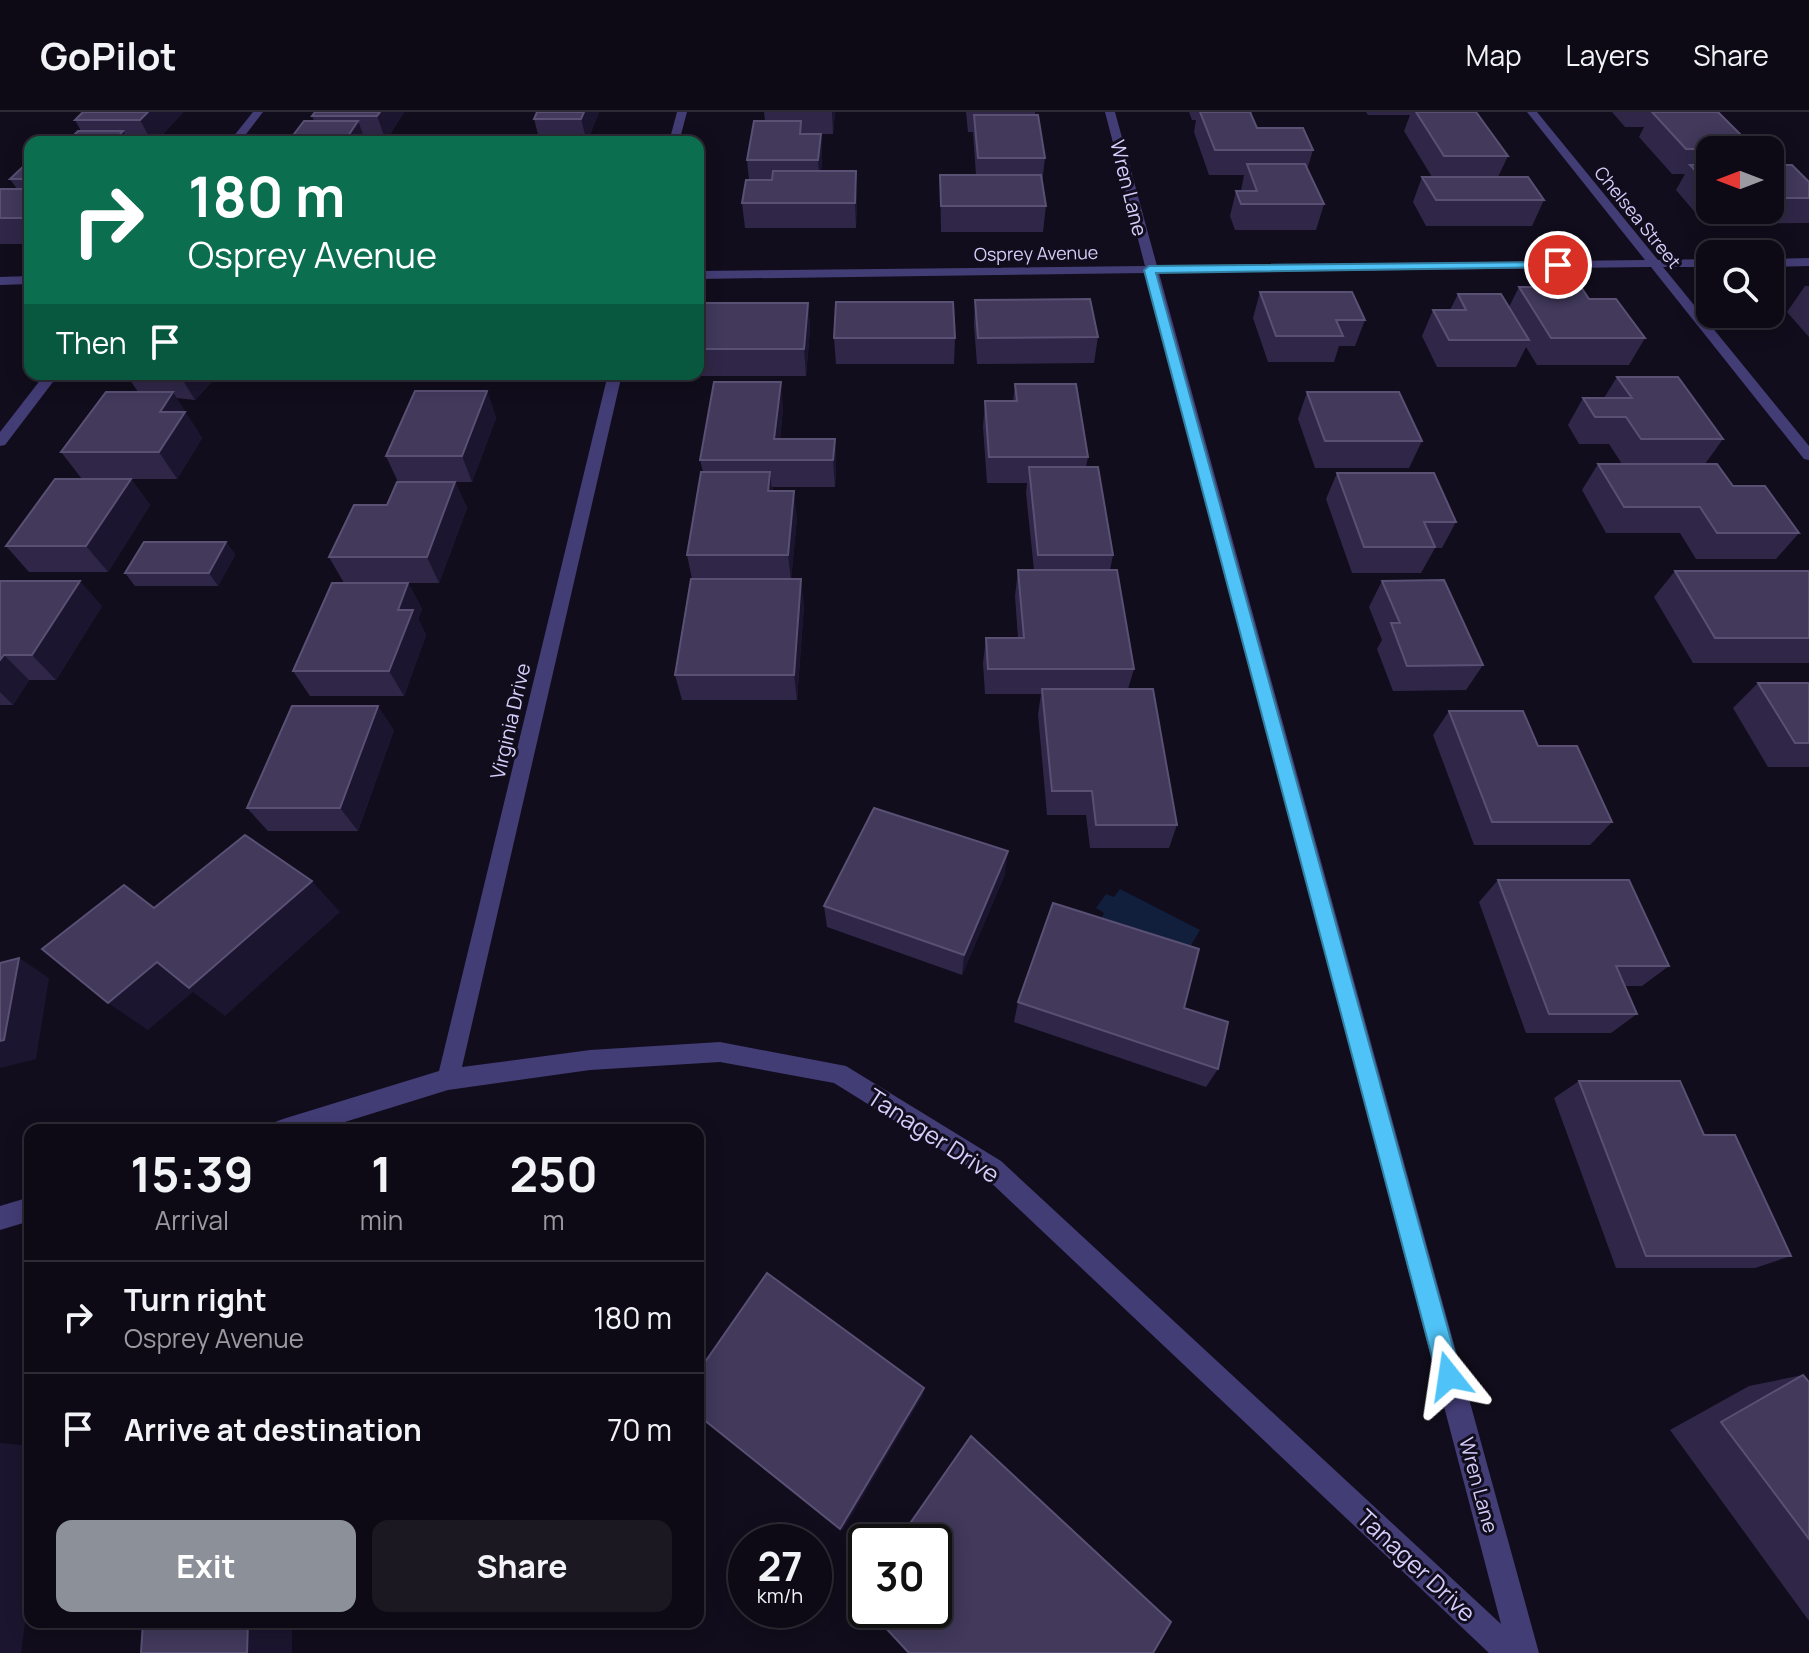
<!DOCTYPE html>
<html lang="en">
<head>
<meta charset="utf-8">
<style>
	body { margin:0; font-family:Manrope,sans-serif; background:#1b1822; color:#f1f3f6; height:100vh; display:flex; flex-direction:column; font-size:30px; white-space:nowrap }
	* { box-sizing:border-box; margin:0 }
	p { font-size:26px; color:#9a9aa0 }
	.icon { flex:none; width:44px; height:44px; fill:none; stroke:currentColor; stroke-width:2; stroke-linecap:round; stroke-linejoin:round }
	.map { position:relative; flex:1; overflow:hidden }
	.sheet { position:absolute; left:24px; top:1012px; width:680px; height:504px; display:flex; flex-direction:column; background:#0d0a15; border-radius:16px; box-shadow:0 4px 20px #0003,0 0 0 2px #2d2b34 }
	.sheet>* { flex:none }
	.hud { position:absolute; left:24px; top:24px; width:680px; height:244px; border-radius:16px; box-shadow:0 4px 20px #0003,0 0 0 2px #2d2b34; background:#0b6e4f; color:#fff; overflow:hidden }
	.needle { width:52px; rotate:270deg }
	.controls { position:absolute; left:1696px; top:24px; display:grid; gap:16px }
	.controls a { display:grid; place-items:center; width:88px; height:88px; border-radius:16px; background:#0d0a15; box-shadow:0 4px 20px #0003,0 0 0 2px #2d2b34; font-size:40px }
	.speed { position:absolute; left:728px; top:1412px; display:flex; gap:16px; font-size:40px; font-weight:700; text-align:center }
	.speed>* { display:grid; place-content:center; width:104px; height:104px; border-radius:50%; background:#0d0a15; box-shadow:0 4px 20px #0003,0 0 0 2px #2d2b34; line-height:1 }
	.speed small { font-size:20px; font-weight:400 }
	.speed .limit { border:4px solid #111; border-radius:12px; background:#fff; color:#111 }
	.pin { position:absolute; display:grid; place-items:center; width:68px; height:68px; color:#fff; margin:-34px; border:4px solid #fff; border-radius:50%; box-shadow:0 2px 8px #0007 }
	.me { position:absolute; width:88px; margin:-44px; rotate:345deg; stroke-linejoin:round; filter:drop-shadow(0 0 6px #0008) }
	.turn { display:flex; align-items:center; gap:28px; height:168px; padding:0 32px; font-size:36px }
	.turn .icon { width:104px; height:104px; stroke-width:2.5 }
	.turn b { display:block; font-size:56px; line-height:68px }
	.then { display:flex; align-items:center; height:76px; padding:0 32px; background:#0003; gap:16px; font-size:30px }
	.eta { display:flex; justify-content:space-evenly; align-items:center; height:136px; text-align:center }
	.eta b { font-size:48px; font-weight:700; line-height:56px }
	.cta { display:flex; gap:16px; margin-top:auto; padding:16px 32px }
	.cta a { flex:1; height:92px; border-radius:16px; background:#8c9099; color:#fff; font-size:32px; font-weight:700; line-height:92px; text-align:center }
	.cta a+a { background:#1b1822; color:#f1f3f6 }
	ul { padding:0; list-style:none }
	li { display:flex; align-items:center; gap:24px; height:112px; padding:0 32px; border-top:2px solid #2d2b34 }
	li div { flex:1 }
	li b { display:block; font-size:30px }
	li em { font-style:normal }
	header { display:flex; align-items:center; gap:48px; box-sizing:border-box; height:112px; padding:0 40px; background:#0d0a15; border-bottom:2px solid #2d2b34 }
	header strong { font-size:38px }
	nav { display:flex; gap:44px; margin-inline-start:auto; font-size:28px }
	.map>svg:first-child { display:block }
	.water { fill:#111e3c }
	.lines { fill:none; stroke-linecap:round; stroke-linejoin:round }
	.minor { fill:#433d76; fill-rule:evenodd }
	.wall { fill:#302748 }
	.shaded-wall { fill:#1c152f }
	.building { fill:#42395b; stroke:#595074; stroke-width:2 }
	.route { fill:#4fc3f7; stroke:#337fa1; stroke-width:2 }
	.labels { text-anchor:middle; dominant-baseline:central; stroke-width:6; stroke-linejoin:round; paint-order:stroke }
	.far-street-label { font-size:18px; fill:#d5cdfa; stroke:#110d1c }
	.street-label { font-size:20px; fill:#d5cdfa; stroke:#110d1c }
	.near-street-label { font-size:24px; fill:#d5cdfa; stroke:#110d1c }
</style>
</head>
<body>
<header>
<strong>GoPilot</strong>
<nav><a>Map</a><a>Layers</a><a>Share</a></nav>
</header>
<div class="map">
<svg width="1809" height="1541" viewBox="0 0 1809 1541">
	<rect width="100%" height="100%" fill="#110d1c"/>
	<!-- water -->
	<polygon class="water" points="1120,777 1200,818 1180,852 1100,809 1104,801 1096,796 1106,782 1114,785"/>
	<g class="lines">
		<!-- minor -->
		<g class="minor">
			<polygon points="253,0 263,0 240,30 229,30"/>
			<polygon points="677,0 687,0 679,30 669,30"/>
			<polygon points="1105,0 1115,0 1157,154 1645,148 1527,0 1537,0 1658,148 1710,147 1710,155 1663,155 1809,334 1809,348 1804,347 1651,155 1159,161 1539,1541 1489,1541 985,1065 834,971 720,950 590,958 448,978 319,1018 271,1018 275,1010 283,1007 439,959 608,262 622,262 462,955 590,938 720,930 846,954 1001,1049 1501,1512 1147,161 698,167 698,159 1145,154"/>
			<polygon points="1809,146 1809,154 1770,155 1770,147"/>
			<polygon points="30,164 30,172 0,173 0,165"/>
			<polygon points="45,262 59,262 5,333 0,334 0,320"/>
			<polygon points="30,1085 30,1109 0,1118 0,1094"/>
		</g>
	</g>
	<!-- wall -->
	<g class="wall">
		<polygon points="183,0 156,30 67,30 81,19 75,8"/>
		<polygon points="404,0 386,29 288,30 314,9 312,4"/>
		<polygon points="537,0 599,0 587,30 540,30 534,7"/>
		<polygon points="764,0 835,0 833,22 821,22 822,47 821,59 857,85 856,116 745,116 742,91 749,68 747,48 765,9"/>
		<polygon points="966,0 1035,0 1045,46 1042,71 1046,94 1043,120 941,120 940,63 976,63 973,20 968,20"/>
		<polygon points="1189,0 1252,0 1251,4 1257,16 1313,38 1307,58 1324,92 1316,118 1235,118 1230,104 1236,79 1241,79 1244,63 1209,63 1194,20 1196,8 1192,8"/>
		<polygon points="1366,0 1476,0 1508,44 1498,65 1544,88 1532,114 1426,114 1413,90 1422,65 1432,65 1404,19 1410,3 1368,3"/>
		<polygon points="1612,0 1718,0 1755,37 1754,38 1710,38 1710,98 1770,98 1770,53 1809,70 1809,111 1705,112 1676,78 1685,62 1672,62 1639,25 1644,15 1625,15"/>
		<polygon points="30,48 30,132 0,132 0,77 17,77 10,67"/>
		<polygon points="1805,174 1809,174 1809,225 1787,200"/>
		<polygon points="1519,175 1589,187 1645,226 1629,253 1537,253 1526,235 1516,255 1437,255 1422,224 1433,198 1450,198 1458,182 1509,195"/>
		<polygon points="1260,180 1365,208 1355,234 1339,234 1334,250 1268,250 1253,206"/>
		<polygon points="975,188 1098,225 1094,251 977,252 974,214"/>
		<polygon points="808,191 810,217 806,264 695,264 694,262 698,262 698,198"/>
		<polygon points="834,226 955,226 954,252 836,252"/>
		<polygon points="126,262 219,262 195,288 176,286 202,326 177,367 131,367 150,393 108,460 29,460 6,434 82,367 61,340 138,280"/>
		<polygon points="420,262 512,262 511,265 421,265"/>
		<polygon points="1617,265 1723,327 1705,352 1733,374 1799,421 1776,447 1696,447 1680,421 1606,421 1582,378 1598,352 1622,352 1609,332 1579,332 1568,313 1583,286 1604,286"/>
		<polygon points="1015,272 1088,345 1086,355 1113,443 1110,458 1134,557 1128,577 1177,713 1169,736 1090,736 1086,703 1047,703 1038,602 1041,582 985,582 983,551 986,526 1018,526 1015,484 1018,458 1034,458 1026,381 1027,371 987,371 983,315 985,289 1013,289"/>
		<polygon points="487,279 496,306 472,370 455,370 467,396 439,471 408,471 422,497 418,507 426,523 404,584 310,584 293,559 344,471 329,445 387,393 398,370 386,344"/>
		<polygon points="1307,280 1422,329 1409,356 1315,356 1298,307"/>
		<polygon points="783,296 780,327 835,327 836,354 835,375 772,375 773,379 797,406 791,467 804,493 797,588 682,588 675,563 692,467 687,443 703,360 700,348"/>
		<polygon points="1337,361 1456,410 1442,436 1435,436 1421,461 1352,461 1326,387"/>
		<polygon points="226,430 235,443 218,474 135,474 125,461"/>
		<polygon points="1675,459 1809,459 1809,551 1693,551 1654,485"/>
		<polygon points="0,469 102,494 56,568 29,568 13,593 0,593"/>
		<polygon points="1382,469 1483,553 1466,578 1393,579 1377,537 1382,528 1369,495"/>
		<polygon points="1758,571 1809,571 1809,655 1768,655 1733,596"/>
		<polygon points="1449,599 1538,634 1612,710 1590,733 1474,733 1433,623"/>
		<polygon points="394,618 358,719 268,719 247,696"/>
		<polygon points="1005,762 962,863 827,815 824,794"/>
		<polygon points="1498,768 1669,854 1642,874 1625,874 1637,902 1611,921 1526,921 1479,790"/>
		<polygon points="1018,890 1184,896 1218,957 1206,975 1014,910"/>
		<polygon points="1579,969 1704,1023 1791,1144 1755,1156 1616,1156 1554,986"/>
		<polygon points="1803,1263 1809,1270 1809,1509 1670,1318 1749,1274"/>
	</g>
	<!-- shaded-wall -->
	<g class="shaded-wall">
		<polygon points="148,0 183,0 156,30 152,30 140,8"/>
		<polygon points="380,0 404,0 386,29 377,4"/>
		<polygon points="584,0 599,0 587,30 581,7"/>
		<polygon points="832,0 835,0 833,22"/>
		<polygon points="358,9 366,30 344,30"/>
		<polygon points="123,19 129,30 113,30"/>
		<polygon points="821,22 822,47 820,73 818,48"/>
		<polygon points="856,59 857,85 856,116 855,91"/>
		<polygon points="808,191 810,217 806,264 804,237"/>
		<polygon points="179,262 219,262 195,288"/>
		<polygon points="781,270 783,296 778,348 774,327"/>
		<polygon points="487,279 496,306 472,370 462,344"/>
		<polygon points="173,280 202,326 177,367 159,340 160,300"/>
		<polygon points="835,327 836,354 835,375 833,348"/>
		<polygon points="770,360 773,386 768,379"/>
		<polygon points="131,367 150,393 108,460 86,434"/>
		<polygon points="455,370 467,396 439,471 427,445"/>
		<polygon points="794,379 797,406 791,469 788,443"/>
		<polygon points="226,430 235,443 218,474 209,461"/>
		<polygon points="801,467 804,493 797,588 794,563"/>
		<polygon points="80,469 102,494 56,568 32,543"/>
		<polygon points="408,471 422,497 418,507 426,523 404,584 389,559 398,498"/>
		<polygon points="4,543 29,568 13,593 0,580 0,548"/>
		<polygon points="378,594 394,618 358,719 340,696"/>
		<polygon points="1008,739 1005,762 962,863 964,843"/>
		<polygon points="312,769 340,800 225,904 193,880 148,918 108,891 157,850"/>
		<polygon points="19,846 49,866 36,947 0,956 0,929"/>
		<polygon points="924,1276 923,1283 843,1418 840,1417"/>
		<polygon points="0,1331 30,1334 30,1475 21,1541 0,1541"/>
		<polygon points="248,1510 292,1510 292,1541 247,1541"/>
	</g>
	<!-- building -->
	<g class="building">
		<polygon points="83,0 148,0 140,8 75,8"/>
		<polygon points="315,0 380,0 377,4 312,4"/>
		<polygon points="537,0 584,0 581,7 534,7"/>
		<polygon points="1200,0 1250,0 1257,16 1303,16 1313,38 1215,38"/>
		<polygon points="1416,0 1476,0 1508,44 1444,44"/>
		<polygon points="1652,0 1718,0 1755,37 1686,37"/>
		<polygon points="974,3 1038,3 1045,46 978,46"/>
		<polygon points="304,9 358,9 344,30 288,30"/>
		<polygon points="754,9 801,9 800,22 821,22 818,48 747,48"/>
		<polygon points="78,19 123,19 113,30 67,30"/>
		<polygon points="30,48 30,67 10,67"/>
		<polygon points="1247,52 1305,52 1324,92 1241,92 1236,79 1257,79"/>
		<polygon points="1690,53 1710,53 1710,75"/>
		<polygon points="1770,53 1792,53 1809,70 1809,86 1770,86"/>
		<polygon points="773,59 856,59 855,91 742,91 746,68 772,68"/>
		<polygon points="940,63 1041,63 1046,94 941,94"/>
		<polygon points="1422,65 1528,65 1544,88 1436,88"/>
		<rect x="0" y="77" width="30" height="29"/>
		<polygon points="1519,175 1581,175 1589,187 1616,187 1645,226 1551,226"/>
		<polygon points="1260,180 1352,180 1365,208 1336,208 1343,224 1276,224"/>
		<polygon points="1458,182 1501,182 1529,228 1449,228 1433,198 1466,198"/>
		<polygon points="1090,187 1098,225 978,226 975,188"/>
		<polygon points="836,190 953,190 955,226 834,226"/>
		<polygon points="700,191 808,191 804,237 698,237 698,198"/>
		<polygon points="1617,265 1678,265 1723,327 1641,327 1626,305 1595,305 1583,286 1632,286"/>
		<polygon points="714,270 781,270 774,327 835,327 833,348 700,348"/>
		<polygon points="1015,272 1076,272 1088,345 989,345 985,289 1017,289"/>
		<polygon points="415,279 487,279 462,344 386,344"/>
		<polygon points="106,280 173,280 160,300 185,300 159,340 61,340"/>
		<polygon points="1307,280 1399,280 1422,329 1325,329"/>
		<polygon points="1598,352 1717,352 1733,374 1765,374 1799,421 1717,421 1700,395 1624,395"/>
		<polygon points="1029,355 1098,355 1113,443 1038,443"/>
		<polygon points="701,360 770,360 768,379 794,379 788,443 687,443"/>
		<polygon points="1337,361 1434,361 1456,410 1424,410 1435,435 1364,435"/>
		<polygon points="55,367 131,367 86,434 6,434"/>
		<polygon points="397,370 455,370 427,445 329,445 354,393 387,393"/>
		<polygon points="144,430 226,430 209,461 125,461"/>
		<polygon points="1018,458 1117,458 1134,557 988,557 986,526 1024,526"/>
		<polygon points="1675,459 1809,459 1809,526 1715,526"/>
		<polygon points="691,467 801,467 794,563 675,563"/>
		<polygon points="1444,468 1483,553 1407,554 1391,511 1400,511 1382,469"/>
		<polygon points="0,469 80,469 32,543 4,543 0,548"/>
		<polygon points="332,471 408,471 398,498 413,498 389,559 293,559"/>
		<polygon points="1758,571 1809,571 1809,631 1795,631"/>
		<polygon points="1042,577 1153,577 1177,713 1096,713 1092,679 1052,679"/>
		<polygon points="292,594 378,594 340,696 247,696"/>
		<polygon points="1449,599 1523,599 1538,634 1577,634 1612,710 1492,710"/>
		<polygon points="874,696 1008,739 964,843 824,794"/>
		<polygon points="245,723 312,769 189,876 157,850 108,891 42,837 124,773 154,796"/>
		<polygon points="1498,768 1629,768 1669,854 1616,854 1637,902 1549,902"/>
		<polygon points="1053,791 1199,837 1184,896 1228,910 1218,957 1018,890"/>
		<polygon points="19,846 4,928 0,929 0,851"/>
		<polygon points="1579,969 1680,969 1704,1023 1735,1023 1791,1144 1646,1144"/>
		<polygon points="767,1161 924,1276 840,1417 698,1303 698,1260"/>
		<polygon points="1803,1263 1809,1270 1809,1427 1721,1310"/>
		<polygon points="971,1324 1171,1510 1153,1541 909,1541 869,1498 934,1498 934,1430 897,1430"/>
		<polygon points="866,1474 866,1495 857,1486"/>
		<polygon points="143,1510 248,1510 247,1541 141,1541"/>
	</g>
	<!-- route -->
	<polygon class="route" points="1558,150 1562,155 1156,161 1461,1264 1458,1273 1449,1276 1441,1273 1437,1264 1144,158 1149,154"/>
	<g class="labels">
		<!-- far-street labels -->
		<g class="far-street-label">
			<text transform="translate(1638 105) rotate(51)">Chelsea Street</text>
			<text transform="translate(1036 141) rotate(-1)">Osprey Avenue</text>
		</g>
		<!-- street labels -->
		<g class="street-label">
			<text transform="translate(1129 76) rotate(76)">Wren Lane</text>
			<text transform="translate(510 609) rotate(-77)">Virginia Drive</text>
			<text transform="translate(1479 1373) rotate(75)">Wren Lane</text>
		</g>
		<!-- near-street labels -->
		<g class="near-street-label">
			<text transform="translate(934 1023) rotate(33)">Tanager Drive</text>
			<text transform="translate(1417 1453) rotate(43)">Tanager Drive</text>
		</g>
	</g>
</svg>
<div class="controls">
<a><svg class="needle" viewBox="-14 -14 28 28"><path d="M0-13l5 13h-10z" fill="#e53935"/><path d="M0 13l5-13h-10z" fill="#9a9aa0"/></svg></a>
<a><svg class="icon" aria-label="search" viewBox="0 0 24 24"><circle cx="10" cy="10" r="6"/><path d="M15 15l6 6"/></svg></a>
</div>
<div class="speed"><div>27<small>km/h</small></div><div class="limit">30</div></div>
<div class="pin" style="left:1558px;top:153px;background:#d93025"><svg class="icon" aria-label="arrive" viewBox="0 0 24 24"><path d="M6 21V4h12l-3 4 3 4H6"/></svg></div>
<svg class="me" style="left:1449px;top:1264px" viewBox="-20 -20 40 40"><path d="M0-17L14 15 0 8-14 15z" fill="#4fc3f7" stroke="#fff" stroke-width="4"/></svg>
<div class="hud">
<div class="turn"><svg class="icon" aria-label="right" viewBox="0 0 24 24"><path d="M7 20v-9h11M14 6l5 5-5 5"/></svg><div><b>180 m</b>Osprey Avenue</div></div>
<div class="then">Then<svg class="icon" aria-label="arrive" viewBox="0 0 24 24"><path d="M6 21V4h12l-3 4 3 4H6"/></svg></div>
</div>
<section class="sheet">
<div class="eta">
<div><b>15:39</b><p>Arrival</p></div>
<div><b>1</b><p>min</p></div>
<div><b>250</b><p>m</p></div>
</div>
<ul>
<li><svg class="icon" aria-label="right" viewBox="0 0 24 24"><path d="M7 20v-9h11M14 6l5 5-5 5"/></svg><div><b>Turn right</b><p>Osprey Avenue</p></div><em>180 m</em></li>
<li><svg class="icon" aria-label="arrive" viewBox="0 0 24 24"><path d="M6 21V4h12l-3 4 3 4H6"/></svg><div><b>Arrive at destination</b></div><em>70 m</em></li>
</ul>
<div class="cta"><a>Exit</a><a>Share</a></div>
</section>
</div>
</body>
</html>
